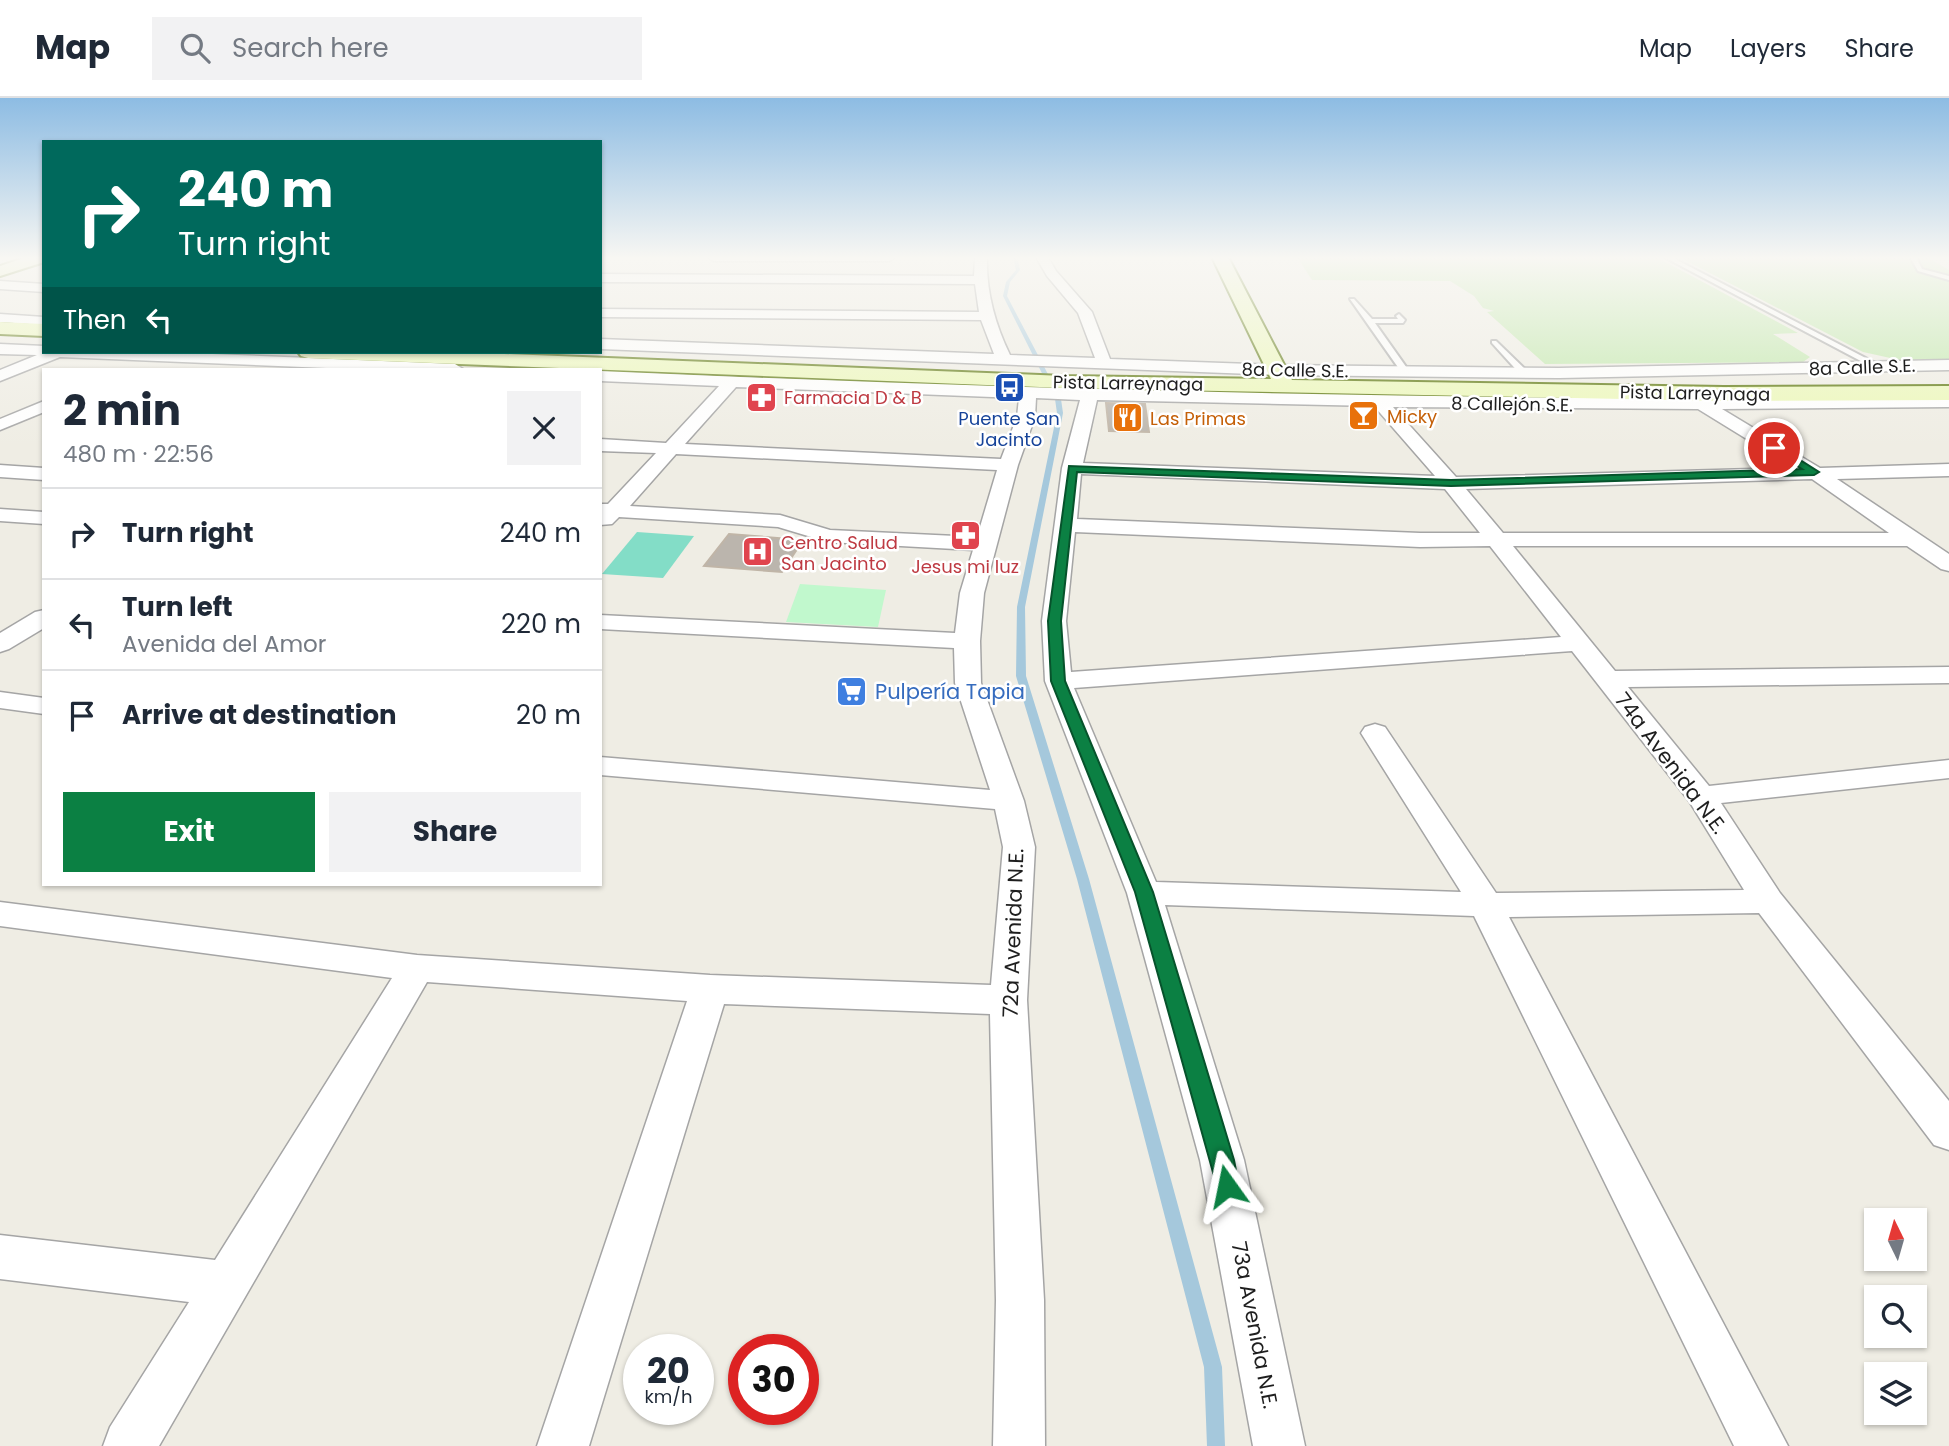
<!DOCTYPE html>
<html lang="en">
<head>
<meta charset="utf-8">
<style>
	body { margin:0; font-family:Poppins,sans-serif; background:#f2f2f3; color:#1f2937; height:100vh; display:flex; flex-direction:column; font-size:26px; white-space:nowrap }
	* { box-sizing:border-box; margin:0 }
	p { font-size:23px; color:#747a83 }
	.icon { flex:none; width:38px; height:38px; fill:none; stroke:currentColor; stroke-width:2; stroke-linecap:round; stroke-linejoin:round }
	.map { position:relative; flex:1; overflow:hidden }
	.panel { position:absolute; left:42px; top:270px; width:560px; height:518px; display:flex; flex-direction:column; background:#fff; border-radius:0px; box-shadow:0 2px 5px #0004 }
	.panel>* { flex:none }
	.guide { position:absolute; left:42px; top:42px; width:560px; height:214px; border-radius:0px; box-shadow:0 2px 5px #0004; background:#00695c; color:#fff; overflow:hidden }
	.needle { width:46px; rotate:355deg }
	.buttons { position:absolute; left:1864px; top:1110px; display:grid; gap:14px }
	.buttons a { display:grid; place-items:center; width:63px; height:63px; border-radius:0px; background:#fff; box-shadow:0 2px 5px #0004; font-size:35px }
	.speed { position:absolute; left:623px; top:1236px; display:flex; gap:14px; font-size:35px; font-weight:700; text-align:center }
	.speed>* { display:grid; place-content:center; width:91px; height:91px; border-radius:50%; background:#fff; box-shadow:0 2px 5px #0004; line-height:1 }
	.speed small { font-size:18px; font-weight:400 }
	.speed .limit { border:10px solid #d22; background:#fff; color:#111 }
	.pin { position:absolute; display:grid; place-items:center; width:60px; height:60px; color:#fff; margin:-30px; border:4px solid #fff; border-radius:50%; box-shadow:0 2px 7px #0007 }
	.me { position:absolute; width:77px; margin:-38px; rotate:348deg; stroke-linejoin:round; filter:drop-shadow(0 0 5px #0008) }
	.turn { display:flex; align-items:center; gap:24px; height:147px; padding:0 21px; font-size:32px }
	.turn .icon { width:91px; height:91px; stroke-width:2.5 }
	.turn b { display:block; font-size:49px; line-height:60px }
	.then { display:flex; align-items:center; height:66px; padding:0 21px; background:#0003; gap:14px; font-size:26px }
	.round { display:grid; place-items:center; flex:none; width:74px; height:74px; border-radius:0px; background:#f2f2f3 }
	.summary { display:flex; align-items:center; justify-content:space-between; height:119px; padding:0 21px }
	h1 { font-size:42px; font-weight:700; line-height:52px }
	.cta { display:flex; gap:14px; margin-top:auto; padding:14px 21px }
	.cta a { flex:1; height:80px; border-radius:0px; background:#0b8043; color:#fff; font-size:28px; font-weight:700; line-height:80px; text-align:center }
	.cta a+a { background:#f2f2f3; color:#1f2937 }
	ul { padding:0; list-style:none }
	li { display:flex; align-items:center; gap:21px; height:91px; padding:0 21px; border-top:2px solid #e0e1e3 }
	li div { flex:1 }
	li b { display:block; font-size:26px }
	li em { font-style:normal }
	header { display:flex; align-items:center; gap:42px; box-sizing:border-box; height:98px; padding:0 35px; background:#fff; border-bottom:2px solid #e0e1e3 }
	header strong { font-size:33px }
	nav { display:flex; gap:38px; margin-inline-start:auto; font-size:24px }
	.search { width:490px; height:63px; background:#f2f2f3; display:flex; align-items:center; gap:18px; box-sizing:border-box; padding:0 24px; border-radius:0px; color:#747a83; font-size:26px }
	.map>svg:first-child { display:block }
	.grass { fill:#c0e8aa }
	.park { fill:#c1f8cd }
	.pitch { fill:#83ddc7 }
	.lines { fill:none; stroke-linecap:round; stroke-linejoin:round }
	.stream { fill:#a5c8dc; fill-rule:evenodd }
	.building { fill:#bbb5ad; stroke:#c0b5a7; stroke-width:2 }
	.lane-casing { stroke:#a5a5a5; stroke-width:4 }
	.street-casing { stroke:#a5a5a5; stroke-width:3 }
	.secondary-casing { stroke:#587306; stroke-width:4 }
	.lane { fill:#fff; fill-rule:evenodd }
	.street { fill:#fff; fill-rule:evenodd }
	.secondary { fill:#ecf8b8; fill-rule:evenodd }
	.route { fill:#0b8043; stroke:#07532c; stroke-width:2 }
	.labels { text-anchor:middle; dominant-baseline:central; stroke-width:5; stroke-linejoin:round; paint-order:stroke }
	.far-street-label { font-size:18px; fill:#1e1e1e; stroke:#fff }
	.far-health-label { font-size:18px; fill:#be3a42; stroke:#fff; text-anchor:start }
	.far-food-label { font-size:18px; fill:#c56008; stroke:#fff; text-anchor:start }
	.far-transit-label { font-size:18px; fill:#164399; stroke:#fff }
	.shop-label { font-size:21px; fill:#366cbe; stroke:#fff; text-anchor:start }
	.street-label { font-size:21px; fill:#1e1e1e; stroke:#fff }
</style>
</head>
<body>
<header>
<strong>Map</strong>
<div class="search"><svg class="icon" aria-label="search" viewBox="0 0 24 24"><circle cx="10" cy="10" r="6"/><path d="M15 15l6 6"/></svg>Search here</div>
<nav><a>Map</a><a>Layers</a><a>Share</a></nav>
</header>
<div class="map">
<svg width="1949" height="1348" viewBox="0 0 1949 1348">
	<rect width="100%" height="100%" fill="#efede4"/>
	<!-- grass -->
	<g class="grass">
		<polygon points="1297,159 1656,159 1798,235 1773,236 1810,259 1803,264 1545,266 1487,214 1494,213 1483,210 1474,198 1450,183 1312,182"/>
		<polygon points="1679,159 1927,159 1949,172 1949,262 1904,263 1863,254"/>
	</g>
	<!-- park -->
	<polygon class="park" points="800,486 886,492 878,529 786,524"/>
	<!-- pitch -->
	<polygon class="pitch" points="637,434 694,438 663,480 602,476"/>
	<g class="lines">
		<!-- stream -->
		<polygon class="stream" points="1013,159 1017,159 1020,172 1010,184 1007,198 1061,301 1063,315 1025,509 1026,578 1089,781 1222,1269 1225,1348 1207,1348 1204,1269 1077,781 1016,578 1017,509 1057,315 1055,301 1003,198 1006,184 1016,172"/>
	</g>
	<!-- building -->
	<g class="building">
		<polygon points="1106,305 1145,306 1149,334 1109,333"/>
		<polygon points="729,436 803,442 782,474 704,468"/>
	</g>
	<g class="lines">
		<defs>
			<g id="lane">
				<polygon points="1664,159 1671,159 1881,268 1874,270"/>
				<polygon points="1910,159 1916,159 1922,171 1949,178 1949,182 1918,173"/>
				<polygon points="1350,201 1354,201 1372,221 1398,221 1396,218 1399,216 1405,222 1403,225 1375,225 1409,273 1408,275 1402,275"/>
				<polygon points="1492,243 1496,243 1527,273 1527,277 1521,277 1492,245"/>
			</g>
			<g id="street">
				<polygon points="708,159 896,159 890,163 714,163"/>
				<path d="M975 159H987C986 194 995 226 1010 257L1095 260 1078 215 1047 178 1036 159H1048L1056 173 1092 214 1110 261 1278 267 1559 270 1949 262V272L1559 280 1278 277 600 251V241L994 256 981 222 600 219V211L979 214 975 186 600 184V176L974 178Z"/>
				<polygon points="0,183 44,186 44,194 0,191"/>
				<polygon points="0,216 44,219 44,227 0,224"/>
				<polygon points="0,246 44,248 44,254 162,254 455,266 463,271 351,271 60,259 0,283 0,272 37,257 0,256"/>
				<path d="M600 273C1050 293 1499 304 1949 299V309L1722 311 1820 370 1949 366V378L1837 381 1949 456V473L1941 471 1907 448H1513L1615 573 1949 569V585L1628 589 1709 688 1949 662V680L1721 705 1780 795 1949 1003V1052L1934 1047 1759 815 1509 819 1788 1348H1734L1474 818 1165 807 1244 1062 1305 1348H1253L1200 1062 1127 795 1045 583 1042 523 1062 370 1080 302 1036 300 1035 319 1018 367 984 495 980 543 981 585 1024 703 1035 749 1027 902 1044 1202 1045 1348H993L996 1202 990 916 724 906 589 1348H537L687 903 427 884 159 1348H103L110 1329 189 1204 0 1181V1137L215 1162 392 880 0 828V804L417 857 710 877 991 887 1003 749 995 711 600 677V659L990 692 955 585 954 550 600 531V517L955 535 960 495 973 452 828 444 778 429 619 419 612 426 600 427V406H608L656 355 600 353V341L666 345 719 288 600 283ZM736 289 1019 300 1017 319 1001 361 685 346ZM1097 302 1374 308 1435 378 1083 365ZM1393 309 1698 311 1794 370 1456 379ZM676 356 997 372 977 439 830 432 780 417 630 408ZM1081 376 1445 391 1480 435H1420L1077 421ZM1812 381 1889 435H1503L1466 391ZM1075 434 1420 449 1490 448 1561 539 1071 574 1066 523ZM1572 553 1689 703 1744 792 1496 795 1385 629 1375 626 1365 629 1361 635 1461 794 1156 784 1074 590Z"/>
				<polygon points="44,303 44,314 0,332 0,321"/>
				<polygon points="0,367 44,370 44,382 0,379"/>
				<polygon points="0,411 44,414 44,426 0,423"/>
				<polygon points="44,512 44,530 9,551 0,554 0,535 35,514"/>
				<polygon points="0,594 44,600 44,616 0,610"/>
			</g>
			<g id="secondary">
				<polygon points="27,159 44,159 44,164 0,178 0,168"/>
				<polygon points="1212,159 1228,159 1292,282 1724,289 1949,288 1949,302 1724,303 1064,290 308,260 301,258 298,254 454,254 1064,278 1271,281"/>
				<polygon points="0,224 44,226 44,238 0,236"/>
			</g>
		</defs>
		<!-- lane casing -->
		<use href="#lane" class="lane-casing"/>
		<!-- street casing -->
		<use href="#street" class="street-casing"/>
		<!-- secondary casing -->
		<use href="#secondary" class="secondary-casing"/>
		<!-- lane -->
		<use href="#lane" class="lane"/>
		<!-- street -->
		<use href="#street" class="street"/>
		<!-- secondary -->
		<use href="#secondary" class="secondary"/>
	</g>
	<!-- sky -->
	<linearGradient id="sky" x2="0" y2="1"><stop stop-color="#8dbce3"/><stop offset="0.46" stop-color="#f8f7f3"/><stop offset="1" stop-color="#f8f7f3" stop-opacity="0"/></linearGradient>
	<rect width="1949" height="348" fill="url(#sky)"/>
	<!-- route -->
	<polygon class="route" points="1770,348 1778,348 1819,374 1814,377 1451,388 1077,374 1061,523 1065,583 1153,794 1234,1062 1239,1088 1236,1096 1227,1099 1219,1096 1135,794 1051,583 1048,523 1069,368 1451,382 1802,371 1770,352"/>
	<!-- icons -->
	<defs>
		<symbol id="bus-square" viewBox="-11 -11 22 22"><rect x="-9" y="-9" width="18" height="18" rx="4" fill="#1a4fb4" stroke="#fff"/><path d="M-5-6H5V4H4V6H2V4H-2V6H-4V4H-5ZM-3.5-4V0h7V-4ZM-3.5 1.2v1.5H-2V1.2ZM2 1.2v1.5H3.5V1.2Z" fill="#fff"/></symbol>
		<symbol id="pharmacy-square" viewBox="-11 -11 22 22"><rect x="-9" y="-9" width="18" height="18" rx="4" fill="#e0444e" stroke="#fff"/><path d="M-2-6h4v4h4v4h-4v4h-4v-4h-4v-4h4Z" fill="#fff"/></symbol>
		<symbol id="bar-square" viewBox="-11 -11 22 22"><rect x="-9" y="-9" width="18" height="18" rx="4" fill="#e8710a" stroke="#fff"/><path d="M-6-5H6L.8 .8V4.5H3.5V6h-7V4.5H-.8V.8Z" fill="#fff"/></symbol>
		<symbol id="restaurant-square" viewBox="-11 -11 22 22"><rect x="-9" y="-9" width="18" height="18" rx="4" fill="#e8710a" stroke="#fff"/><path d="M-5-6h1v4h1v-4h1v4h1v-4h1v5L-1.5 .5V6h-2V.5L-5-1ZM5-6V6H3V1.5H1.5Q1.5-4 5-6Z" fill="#fff"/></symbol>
		<symbol id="hospital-square" viewBox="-11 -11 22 22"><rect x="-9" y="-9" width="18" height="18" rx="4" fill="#e0444e" stroke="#fff"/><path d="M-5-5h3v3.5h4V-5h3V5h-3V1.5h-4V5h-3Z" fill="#fff"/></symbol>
		<symbol id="supermarket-square" viewBox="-11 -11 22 22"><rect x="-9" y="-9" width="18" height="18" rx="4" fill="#3f7fe0" stroke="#fff"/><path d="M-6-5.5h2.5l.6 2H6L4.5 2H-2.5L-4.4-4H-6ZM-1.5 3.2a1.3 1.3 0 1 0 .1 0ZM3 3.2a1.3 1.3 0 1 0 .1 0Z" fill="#fff"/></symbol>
	</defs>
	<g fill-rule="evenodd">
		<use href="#bus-square" x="992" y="272" width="35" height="35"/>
		<use href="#pharmacy-square" x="744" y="282" width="35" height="35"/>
		<use href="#bar-square" x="1346" y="300" width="35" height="35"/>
		<use href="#restaurant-square" x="1110" y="302" width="35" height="35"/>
		<use href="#pharmacy-square" x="948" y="420" width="35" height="35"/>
		<use href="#hospital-square" x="740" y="436" width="35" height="35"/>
		<use href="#supermarket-square" x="834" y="576" width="35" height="35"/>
	</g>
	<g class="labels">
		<!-- far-street labels -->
		<g class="far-street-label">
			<text transform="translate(1862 269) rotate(-2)">8a Calle S.E.</text>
			<text transform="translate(1295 272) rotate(1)">8a Calle S.E.</text>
			<text transform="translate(1128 285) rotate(1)">Pista Larreynaga</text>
			<text transform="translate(1695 295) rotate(1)">Pista Larreynaga</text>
			<text transform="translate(1512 306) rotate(1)">8 Callejón S.E.</text>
		</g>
		<!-- far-health labels -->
		<g class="far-health-label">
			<text x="784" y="299">Farmacia D &amp; B</text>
			<text x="781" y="444">Centro Salud<tspan x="781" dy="21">San Jacinto</tspan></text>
			<text x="965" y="468" text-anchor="middle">Jesus mi luz</text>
		</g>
		<!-- far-food labels -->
		<g class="far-food-label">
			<text x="1387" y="318">Micky</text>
			<text x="1150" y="320">Las Primas</text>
		</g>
		<!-- far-transit labels -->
		<g class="far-transit-label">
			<text x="1009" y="320">Puente San<tspan x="1009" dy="21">Jacinto</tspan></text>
		</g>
		<!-- shop labels -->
		<g class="shop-label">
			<text x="875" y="593">Pulpería Tapia</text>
		</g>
		<!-- street labels -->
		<g class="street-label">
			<text transform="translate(1671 665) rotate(53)">74a Avenida N.E.</text>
			<text transform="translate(1013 835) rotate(-88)">72a Avenida N.E.</text>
			<text transform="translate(1255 1227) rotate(79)">73a Avenida N.E.</text>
		</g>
	</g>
</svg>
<div class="buttons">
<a><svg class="needle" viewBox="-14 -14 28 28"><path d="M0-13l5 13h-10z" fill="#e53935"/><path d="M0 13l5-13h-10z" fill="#747a83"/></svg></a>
<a><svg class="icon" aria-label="search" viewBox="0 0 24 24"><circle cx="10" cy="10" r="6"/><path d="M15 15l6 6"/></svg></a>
<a><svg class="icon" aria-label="layers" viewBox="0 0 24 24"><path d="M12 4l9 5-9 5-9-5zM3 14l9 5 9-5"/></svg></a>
</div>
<div class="speed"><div>20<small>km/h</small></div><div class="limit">30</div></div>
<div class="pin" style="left:1774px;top:350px;background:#d93025"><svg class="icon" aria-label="arrive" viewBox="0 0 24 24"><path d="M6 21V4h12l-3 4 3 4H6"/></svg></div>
<svg class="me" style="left:1227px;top:1088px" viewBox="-20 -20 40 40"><path d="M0-17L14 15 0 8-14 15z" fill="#0b8043" stroke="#fff" stroke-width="4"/></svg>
<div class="guide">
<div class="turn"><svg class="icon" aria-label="right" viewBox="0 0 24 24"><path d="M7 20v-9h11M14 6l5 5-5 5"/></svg><div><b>240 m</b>Turn right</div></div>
<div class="then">Then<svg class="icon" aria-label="left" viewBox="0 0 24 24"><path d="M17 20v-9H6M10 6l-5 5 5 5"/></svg></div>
</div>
<section class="panel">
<div class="summary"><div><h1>2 min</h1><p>480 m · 22:56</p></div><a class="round"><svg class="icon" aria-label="close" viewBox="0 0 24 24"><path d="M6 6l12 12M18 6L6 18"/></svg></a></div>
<ul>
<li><svg class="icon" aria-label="right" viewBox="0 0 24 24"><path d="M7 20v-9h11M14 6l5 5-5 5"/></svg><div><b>Turn right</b></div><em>240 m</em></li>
<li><svg class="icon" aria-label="left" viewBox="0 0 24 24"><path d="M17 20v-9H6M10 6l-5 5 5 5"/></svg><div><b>Turn left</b><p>Avenida del Amor</p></div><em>220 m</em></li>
<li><svg class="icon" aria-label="arrive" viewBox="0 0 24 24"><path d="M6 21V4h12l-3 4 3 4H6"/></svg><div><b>Arrive at destination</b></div><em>20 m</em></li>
</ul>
<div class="cta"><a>Exit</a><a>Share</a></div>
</section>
</div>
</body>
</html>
